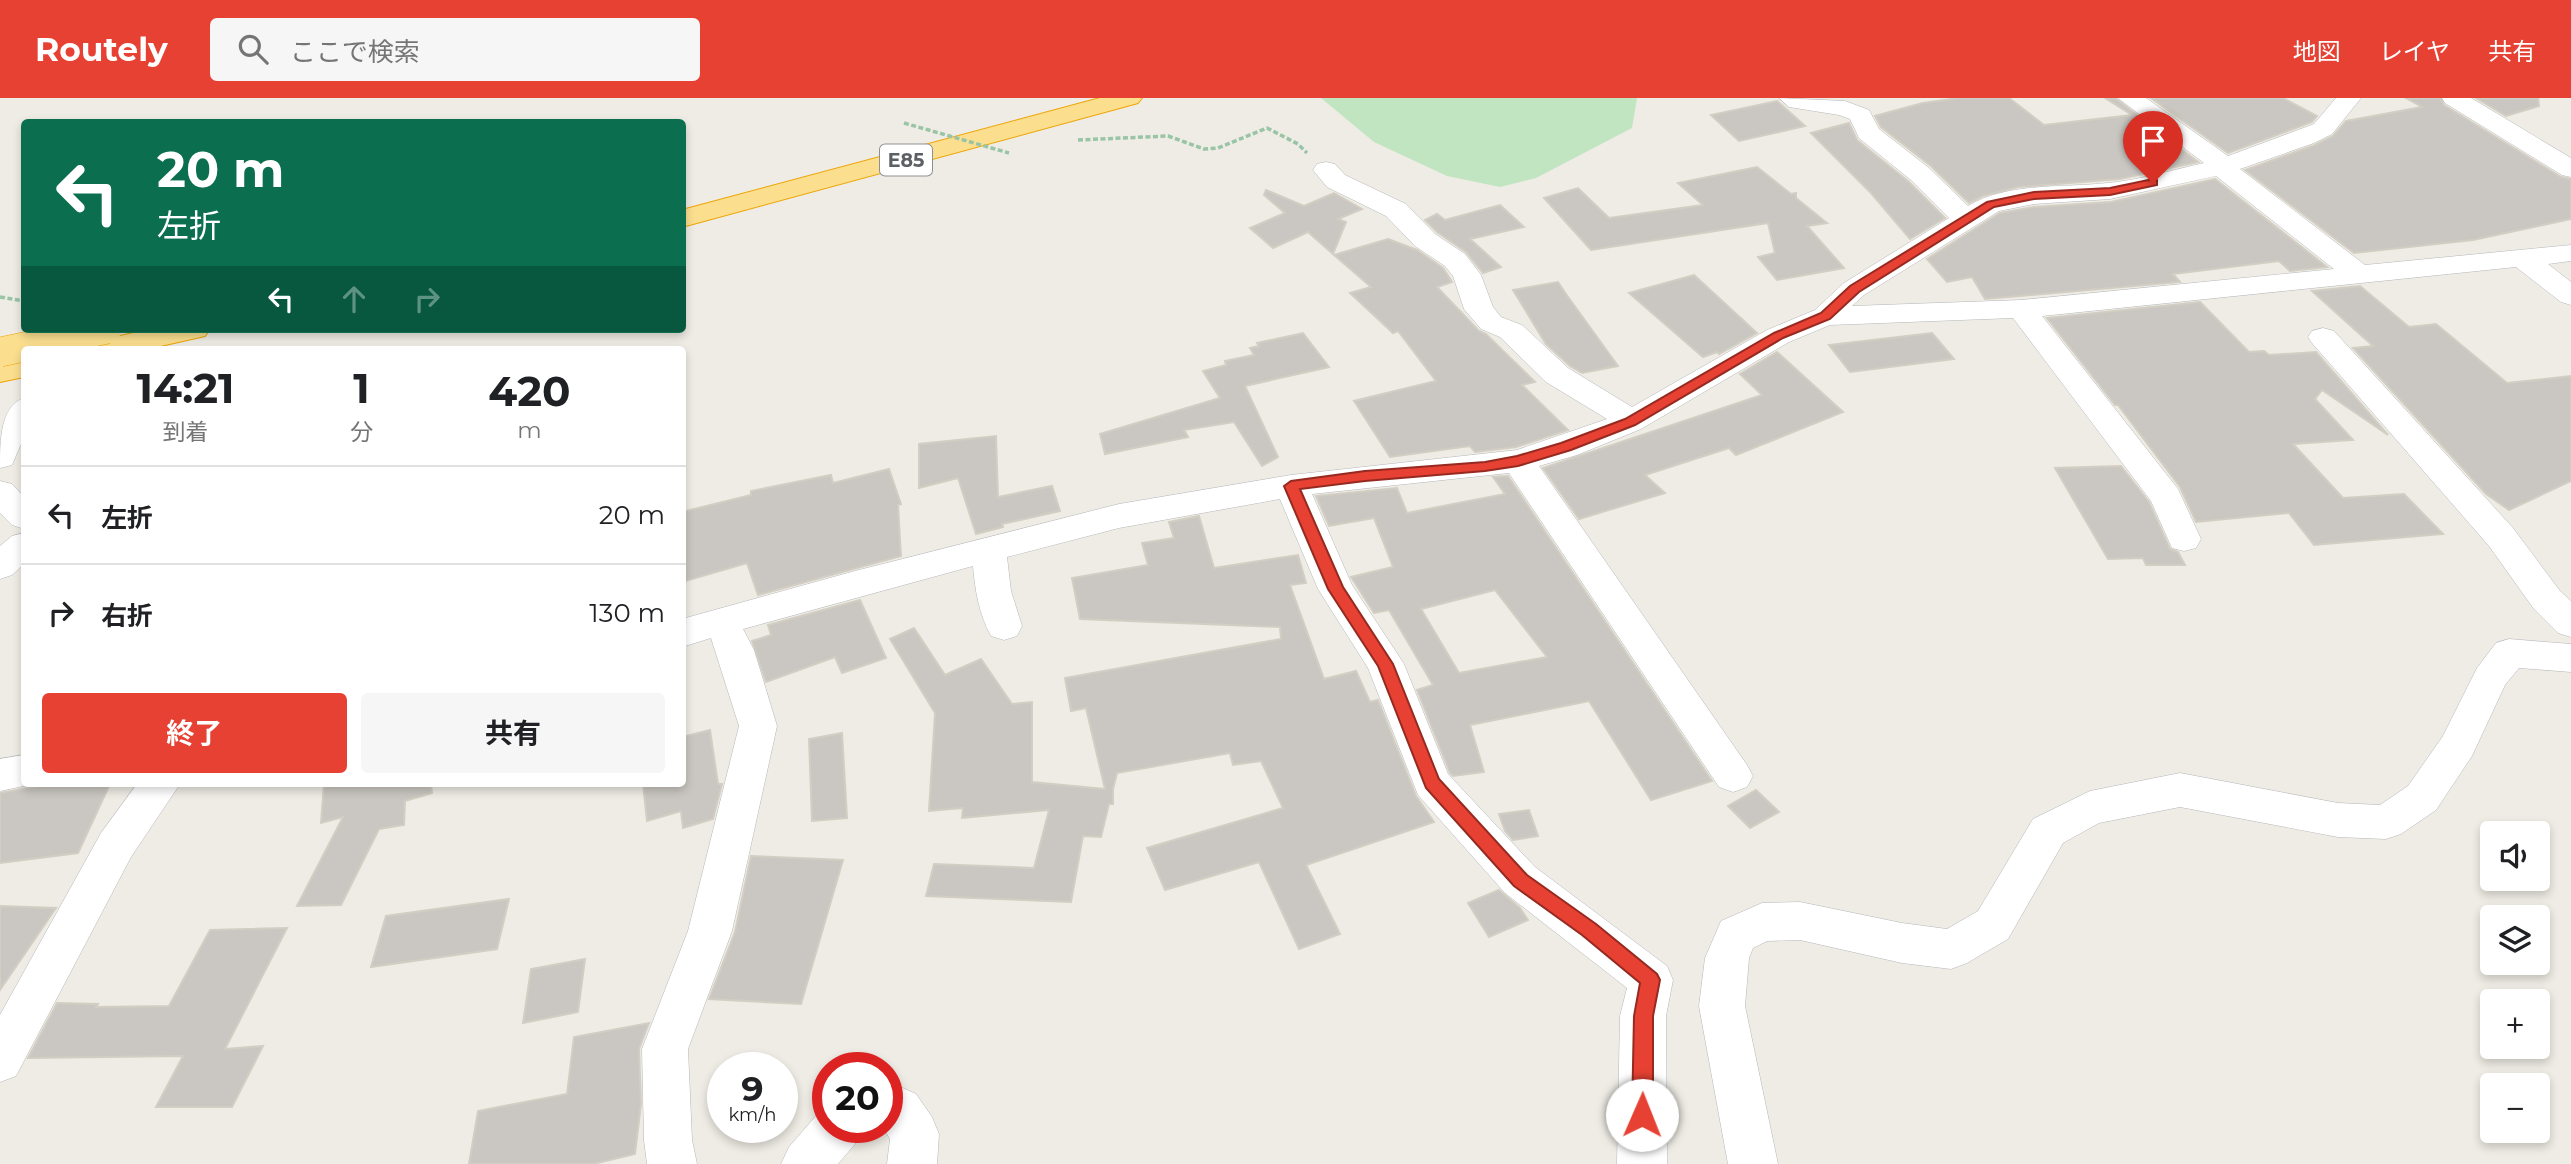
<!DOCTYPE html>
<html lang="ja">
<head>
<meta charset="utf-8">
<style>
	body { margin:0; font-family:Montserrat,"Noto Sans JP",sans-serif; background:#f6f6f6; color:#202124; height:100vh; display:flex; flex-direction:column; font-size:26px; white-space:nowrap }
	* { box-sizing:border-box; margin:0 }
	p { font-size:23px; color:#757577 }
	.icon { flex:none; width:38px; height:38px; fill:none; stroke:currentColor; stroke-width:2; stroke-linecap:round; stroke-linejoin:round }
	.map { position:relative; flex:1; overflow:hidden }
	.side { position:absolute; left:21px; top:248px; width:665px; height:441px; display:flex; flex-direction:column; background:#fff; border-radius:7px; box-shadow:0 4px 10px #0003 }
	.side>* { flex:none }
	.top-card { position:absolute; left:21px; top:21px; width:665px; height:214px; border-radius:7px; box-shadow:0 4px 10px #0003; background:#0b6e4f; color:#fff; overflow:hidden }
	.buttons { position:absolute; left:2480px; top:723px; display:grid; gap:14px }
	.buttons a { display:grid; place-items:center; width:70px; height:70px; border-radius:7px; background:#fff; box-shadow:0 4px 10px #0003; font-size:35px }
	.speed { position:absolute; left:707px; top:954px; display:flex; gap:14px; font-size:35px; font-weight:700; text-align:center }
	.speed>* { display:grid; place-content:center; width:91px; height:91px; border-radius:50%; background:#fff; box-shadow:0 4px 10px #0003; line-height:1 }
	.speed small { font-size:18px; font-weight:400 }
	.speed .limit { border:10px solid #d22; background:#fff; color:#111 }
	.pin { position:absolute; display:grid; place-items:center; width:60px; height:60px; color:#fff; margin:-72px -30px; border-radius:50% 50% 50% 0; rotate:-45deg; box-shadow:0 0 7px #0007 }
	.pin .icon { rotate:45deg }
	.me { position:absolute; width:77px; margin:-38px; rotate:1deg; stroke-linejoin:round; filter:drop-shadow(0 0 5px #0008) }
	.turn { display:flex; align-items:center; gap:24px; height:147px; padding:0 21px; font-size:32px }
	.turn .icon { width:91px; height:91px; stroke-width:2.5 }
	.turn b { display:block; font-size:49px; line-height:60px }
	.lanes { display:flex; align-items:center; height:66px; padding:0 21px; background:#0003; justify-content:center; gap:35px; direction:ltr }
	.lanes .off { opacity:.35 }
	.eta { display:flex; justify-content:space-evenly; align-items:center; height:119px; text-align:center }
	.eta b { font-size:42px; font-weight:700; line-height:49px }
	.action { display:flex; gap:14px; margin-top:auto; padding:14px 21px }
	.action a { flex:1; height:80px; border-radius:7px; background:#e64133; color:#fff; font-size:28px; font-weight:700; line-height:80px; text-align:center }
	.action a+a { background:#f6f6f6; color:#202124 }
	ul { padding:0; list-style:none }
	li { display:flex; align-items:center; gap:21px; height:98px; padding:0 21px; border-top:2px solid #e0e0e0 }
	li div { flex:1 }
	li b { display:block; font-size:26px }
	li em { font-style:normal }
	header { display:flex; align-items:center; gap:42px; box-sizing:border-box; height:98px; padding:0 35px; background:#e64133; color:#fff }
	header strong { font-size:33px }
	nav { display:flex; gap:38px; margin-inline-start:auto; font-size:24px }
	.search { width:490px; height:63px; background:#f6f6f6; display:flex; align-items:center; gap:18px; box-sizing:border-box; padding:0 24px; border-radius:7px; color:#757577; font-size:26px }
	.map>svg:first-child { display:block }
	.green { fill:#c1e5c1 }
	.building { fill:#cac7c2; stroke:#d3cec3; stroke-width:2; fill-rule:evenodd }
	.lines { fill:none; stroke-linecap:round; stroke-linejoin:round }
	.minor-casing { stroke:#b5b7bb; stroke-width:1 }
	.highway-casing { stroke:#eea405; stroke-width:2 }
	.path { stroke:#99c4a6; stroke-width:3.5; stroke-dasharray:5 2.5; stroke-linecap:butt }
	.minor { fill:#fff; fill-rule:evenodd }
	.highway { fill:#fbdf8f; fill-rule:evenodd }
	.highway-bridge-casing { stroke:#eea405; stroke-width:30; stroke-linecap:butt }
	.path-bridge { stroke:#99c4a6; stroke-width:3.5; stroke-dasharray:5 2.5; stroke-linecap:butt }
	.highway-bridge { stroke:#fbdf8f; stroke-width:29 }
	.route { fill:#e64133; stroke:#962a21; stroke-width:2 }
	.labels { text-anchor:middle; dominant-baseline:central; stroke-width:7; stroke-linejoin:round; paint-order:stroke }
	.shield { fill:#fff; stroke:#8d9093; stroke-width:2 }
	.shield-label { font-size:19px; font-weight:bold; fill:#5c6065 }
</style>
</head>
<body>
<header>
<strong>Routely</strong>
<div class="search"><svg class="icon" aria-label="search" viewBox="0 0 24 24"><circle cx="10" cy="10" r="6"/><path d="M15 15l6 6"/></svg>ここで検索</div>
<nav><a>地図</a><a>レイヤ</a><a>共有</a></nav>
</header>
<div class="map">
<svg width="2571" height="1066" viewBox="0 0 2571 1066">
	<rect width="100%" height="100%" fill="#eeece4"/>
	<!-- green -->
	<polygon class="green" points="1321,0 1637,0 1632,30 1536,80 1500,89 1447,78 1374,44"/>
	<!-- building -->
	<g class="building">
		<polygon points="1959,0 2009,0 2044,27 2132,17 2105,0 2115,0 2198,64 2120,81 2018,89 1983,98 1969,105 1931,68 1881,29 1875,18 1923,5"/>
		<polygon points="2151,0 2283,0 2317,18 2312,24 2228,55"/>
		<polygon points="2406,0 2440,0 2444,7 2561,79 2571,81 2571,121 2473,142 2354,155 2245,72 2315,47 2333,38 2346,23 2422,9"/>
		<polygon points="2476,0 2538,0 2539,8 2506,18"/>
		<polygon points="1777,3 1805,28 1739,43 1711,17"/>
		<polygon points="1849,25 1857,42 1909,84 1945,120 1910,141 1871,95 1811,35"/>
		<polygon points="1757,69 1791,96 1796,95 1796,100 1827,125 1807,128 1844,170 1777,182 1758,159 1775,155 1768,125 1591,152 1544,100 1578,90 1609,120 1703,107 1678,85"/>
		<polygon points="2215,81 2327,169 2290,173 2279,163 2173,176 2180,184 1985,201 1972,179 1947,184 1927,161 2000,115 2034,109 2111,104"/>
		<polygon points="1266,92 1304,108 1334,95 1362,111 1338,121 1346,124 1333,156 1308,134 1273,150 1250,130 1285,115 1264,97"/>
		<polygon points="1500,107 1524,129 1470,141 1501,169 1483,175 1466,154 1437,134 1425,122 1437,116 1445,122"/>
		<polygon points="1388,141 1417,152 1443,170 1452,184 1437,189 1479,233 1486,236 1535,284 1522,287 1568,332 1516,349 1475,354 1470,348 1390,359 1354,303 1436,283 1398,233 1393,235 1350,195 1371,189 1334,157"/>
		<polygon points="1694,177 1757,235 1719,256 1717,254 1703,259 1629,195"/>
		<polygon points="1558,184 1566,196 1618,268 1582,275 1570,268 1546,246 1513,192"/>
		<polygon points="2360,188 2409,229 2436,226 2507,285 2571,278 2571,383 2509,412 2486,396 2353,250 2373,248 2312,193"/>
		<polygon points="2200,204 2249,254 2264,253 2269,257 2316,254 2388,337 2322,292 2315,301 2353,342 2293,346 2343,400 2404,396 2443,436 2314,447 2289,415 2196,424 2180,389 2118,307 2115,307 2047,220"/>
		<polygon points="1303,235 1329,269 1245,288 1278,359 1262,368 1234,324 1184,332 1188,339 1105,356 1100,336 1220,300 1203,273 1226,267 1225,263 1254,257 1250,250 1259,248 1257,245"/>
		<polygon points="1932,235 1954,261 1850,274 1829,247"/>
		<polygon points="1777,254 1843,314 1736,357 1729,350 1645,377 1665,395 1579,421 1543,370 1762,297 1740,276"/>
		<polygon points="996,338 998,399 1052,388 1060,413 1002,426 1003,429 976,436 958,380 919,390 919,346"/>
		<polygon points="2121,368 2149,404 2170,451 2178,454 2185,467 2146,467 2143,460 2108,461 2055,370"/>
		<polygon points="889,371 901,406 898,407 901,458 758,497 747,465 682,484 682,414 751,397 751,393 831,377 833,385"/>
		<path d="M1508 378 1712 683 1651 702 1589 603 1470 627 1484 674 1453 678 1450 675 1417 592 1433 587 1389 512 1374 515 1351 479 1393 469 1374 420 1329 428 1316 398 1397 390 1407 415 1505 396 1493 379ZM1495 492 1547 559 1459 575 1421 511Z"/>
		<polygon points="1199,418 1214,470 1298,457 1306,485 1290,487 1324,581 1356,573 1370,604 1378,602 1416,698 1434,724 1306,767 1340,836 1299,851 1259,764 1165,792 1147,750 1283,710 1261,663 1233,667 1230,655 1117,675 1113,691 1113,706 1109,706 1101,739 1083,738 1071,804 926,798 934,766 1034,770 1049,712 962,720 963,710 929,713 935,615 890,541 914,530 945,577 981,561 1012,606 1032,604 1032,684 1105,691 1086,610 1071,613 1065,580 1281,541 1280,529 1080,521 1072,480 1148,467 1142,445 1174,440 1169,424"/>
		<polygon points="860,502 886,560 842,575 835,559 766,584 752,543 771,537 768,527"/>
		<polygon points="710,632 718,686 722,686 713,721 683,730 681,713 647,723 643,686 682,686 682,639"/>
		<polygon points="842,635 847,720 812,723 809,641"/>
		<polygon points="49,686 110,686 78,755 0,765 0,695"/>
		<polygon points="324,686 431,686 432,695 405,703 404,727 379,731 341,807 297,808 343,719 321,725"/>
		<polygon points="1756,692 1779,714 1750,730 1728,708"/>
		<polygon points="1529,712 1538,738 1513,742 1505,733 1499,716"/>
		<polygon points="751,758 843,762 801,906 709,901 735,834"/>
		<polygon points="1499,792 1520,810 1528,822 1489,839 1468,805"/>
		<polygon points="509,801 497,851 371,869 386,818"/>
		<polygon points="0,808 56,810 0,892"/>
		<polygon points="287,830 225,951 263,948 232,1009 156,1009 183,958 28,960 57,905 98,906 96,909 169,908 210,832"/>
		<polygon points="585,861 578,914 523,925 531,871"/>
		<polygon points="649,925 639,951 641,1006 635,1056 593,1066 469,1066 478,1013 567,996 574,939"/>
	</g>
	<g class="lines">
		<defs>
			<g id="minor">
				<path d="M1779 0 1845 3 1869 12 1879 31 1929 70 1968 108C2008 84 2063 90 2108 85 2140 82 2172 72 2204 65L2118 0H2146L2228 58 2314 26 2336 0H2361L2332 36 2314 45 2240 71 2365 167 2571 147V163L2548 166 2571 184V207L2561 204 2516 169 2042 218 2178 391 2201 441 2196 450 2184 453 2172 450 2151 403 2013 220 1830 227 1789 244 1641 331 1577 357 1539 368 1747 667 1753 678 1747 689 1733 694 1719 689 1509 375 1312 396 1352 487 1404 566 1448 676 1535 769 1667 868 1673 882 1666 918 1667 1066H1617L1620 918 1627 890 1505 795 1418 697 1368 570 1318 491 1280 401 1119 430 1007 459 1011 493 1022 528 1017 538 1004 542 991 538C979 516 975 492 973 468L743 531 754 552 777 628 732 833 688 951 692 1042 697 1066H647L644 1042 642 951 688 833 739 628 711 540 682 549V521L855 473 1119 406 1291 377 1517 352 1607 321 1546 284 1500 239 1481 231 1464 211 1453 178 1445 168 1415 148 1386 118 1327 89 1313 72 1317 66 1326 64 1335 66 1345 77 1406 106 1435 136 1465 156 1481 177 1493 209 1501 219 1522 227 1568 270 1632 309 1767 232 1815 212 1844 185 1949 120 1911 82 1859 40 1850 21 1839 17 1789 9ZM2216 78 2334 171 2021 202 1852 208 1864 197 1999 113 2034 106 2110 101Z"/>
				<polygon points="2442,0 2471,0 2571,60 2571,79 2562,77 2445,5"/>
				<polygon points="2323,230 2334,233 2513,430 2560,493 2571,503 2571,539 2558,535 2534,511 2489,448 2312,245 2308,239 2312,233"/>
				<path d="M24 300V339L12 367 0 370C0 343 0 308 24 300Z"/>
				<polygon points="0,383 12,386 24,399 24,431 12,427 0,415"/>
				<polygon points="24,435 24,466 12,477 0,481 0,448 12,438"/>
				<polygon points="2509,541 2571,546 2571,574 2519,570 2505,587 2472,658 2436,712 2401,736 2386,741 2338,739 2180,709 2099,725 2063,745 2008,841 1967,865 1951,871 1902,865 1800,842 1767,843 1753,850 1749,860 1745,908 1778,1066 1728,1066 1699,908 1705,860 1721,823 1762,805 1800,804 1902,825 1947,831 1978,813 2033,721 2090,693 2180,675 2338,705 2380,707 2408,688 2443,638 2477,570 2496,545"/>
				<polygon points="24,657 24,686 33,686 0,693 0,661"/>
				<polygon points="137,686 180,686 131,759 16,978 0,984 0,917 101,735"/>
				<polygon points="887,983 916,996 932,1019 939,1036 937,1066 887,1066 890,1041 883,1029 887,1029"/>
				<polygon points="828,1010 828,1029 862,1029 855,1046 838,1066 781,1066 789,1049 821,1012"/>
			</g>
			<g id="highway">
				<polygon points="1100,0 1142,0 1138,5 682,129 682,112"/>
				<polygon points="151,231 210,231 205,238 143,252 84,252 89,245"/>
				<polygon points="24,259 24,279 0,284 0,264"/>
			</g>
		</defs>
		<!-- minor casing -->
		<use href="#minor" class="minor-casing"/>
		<!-- highway casing -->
		<use href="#highway" class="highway-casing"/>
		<!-- path -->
		<g class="path">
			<polyline points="1078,42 1168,38 1204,51 1218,50 1267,30 1298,46 1307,55"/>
			<polyline points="0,199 24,203"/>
		</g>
		<!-- minor -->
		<use href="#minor" class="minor"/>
		<!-- highway -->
		<use href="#highway" class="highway"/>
		<defs>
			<polyline id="highway-bridge" points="0,254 107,231"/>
		</defs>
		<!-- highway-bridge casing -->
		<use href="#highway-bridge" class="highway-bridge-casing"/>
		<!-- path-bridge -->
		<polyline class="path-bridge" points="904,25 1009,55"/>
		<!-- highway-bridge -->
		<use href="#highway-bridge" class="highway-bridge"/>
	</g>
	<!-- route -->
	<polygon class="route" points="2153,81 2157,82 2157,87 2110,97 2034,101 1994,109 1859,194 1830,221 1783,240 1635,327 1571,352 1518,368 1485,373 1365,383 1300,391 1343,489 1393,566 1439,681 1527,777 1596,826 1657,876 1660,882 1653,918 1653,1017 1650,1024 1642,1027 1635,1024 1632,1017 1634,918 1640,885 1582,837 1514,788 1426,690 1378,568 1328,491 1284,388 1291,383 1365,373 1485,364 1517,358 1561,345 1625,321 1774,235 1821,215 1850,188 1987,104 2034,94 2110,90"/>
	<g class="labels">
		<!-- shield labels -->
		<rect class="shield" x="880" y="46.5" width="52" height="31" rx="5"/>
		<g class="shield-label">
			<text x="906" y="62">E85</text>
		</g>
	</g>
</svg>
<div class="buttons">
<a><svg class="icon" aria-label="sound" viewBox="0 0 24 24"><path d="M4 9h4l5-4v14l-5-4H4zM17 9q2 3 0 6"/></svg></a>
<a><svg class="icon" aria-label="layers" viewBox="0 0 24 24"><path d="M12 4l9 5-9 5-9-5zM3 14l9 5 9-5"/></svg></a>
<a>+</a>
<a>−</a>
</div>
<div class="speed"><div>9<small>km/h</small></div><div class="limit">20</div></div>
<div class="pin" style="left:2153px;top:85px;background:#d93025"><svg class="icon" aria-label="arrive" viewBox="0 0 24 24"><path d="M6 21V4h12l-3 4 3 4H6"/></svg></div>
<svg class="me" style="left:1642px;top:1017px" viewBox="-20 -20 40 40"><circle r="19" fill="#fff"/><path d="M0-13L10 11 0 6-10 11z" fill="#e64133"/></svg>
<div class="top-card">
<div class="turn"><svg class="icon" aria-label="left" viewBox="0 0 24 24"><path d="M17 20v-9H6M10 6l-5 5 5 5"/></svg><div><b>20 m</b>左折</div></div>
<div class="lanes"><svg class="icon" aria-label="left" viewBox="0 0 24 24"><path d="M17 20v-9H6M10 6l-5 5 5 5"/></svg><svg class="icon off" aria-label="ahead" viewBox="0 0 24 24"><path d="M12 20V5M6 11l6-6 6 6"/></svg><svg class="icon off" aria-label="right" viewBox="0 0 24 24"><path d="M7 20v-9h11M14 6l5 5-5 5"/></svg></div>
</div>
<section class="side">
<div class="eta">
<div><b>14:21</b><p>到着</p></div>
<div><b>1</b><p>分</p></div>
<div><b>420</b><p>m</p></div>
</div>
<ul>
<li><svg class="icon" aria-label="left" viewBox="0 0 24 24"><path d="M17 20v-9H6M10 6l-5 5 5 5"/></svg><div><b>左折</b></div><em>20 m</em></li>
<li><svg class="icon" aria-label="right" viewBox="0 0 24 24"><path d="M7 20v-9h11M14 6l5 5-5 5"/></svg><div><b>右折</b></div><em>130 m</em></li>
</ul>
<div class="action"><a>終了</a><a>共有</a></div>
</section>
</div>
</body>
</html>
